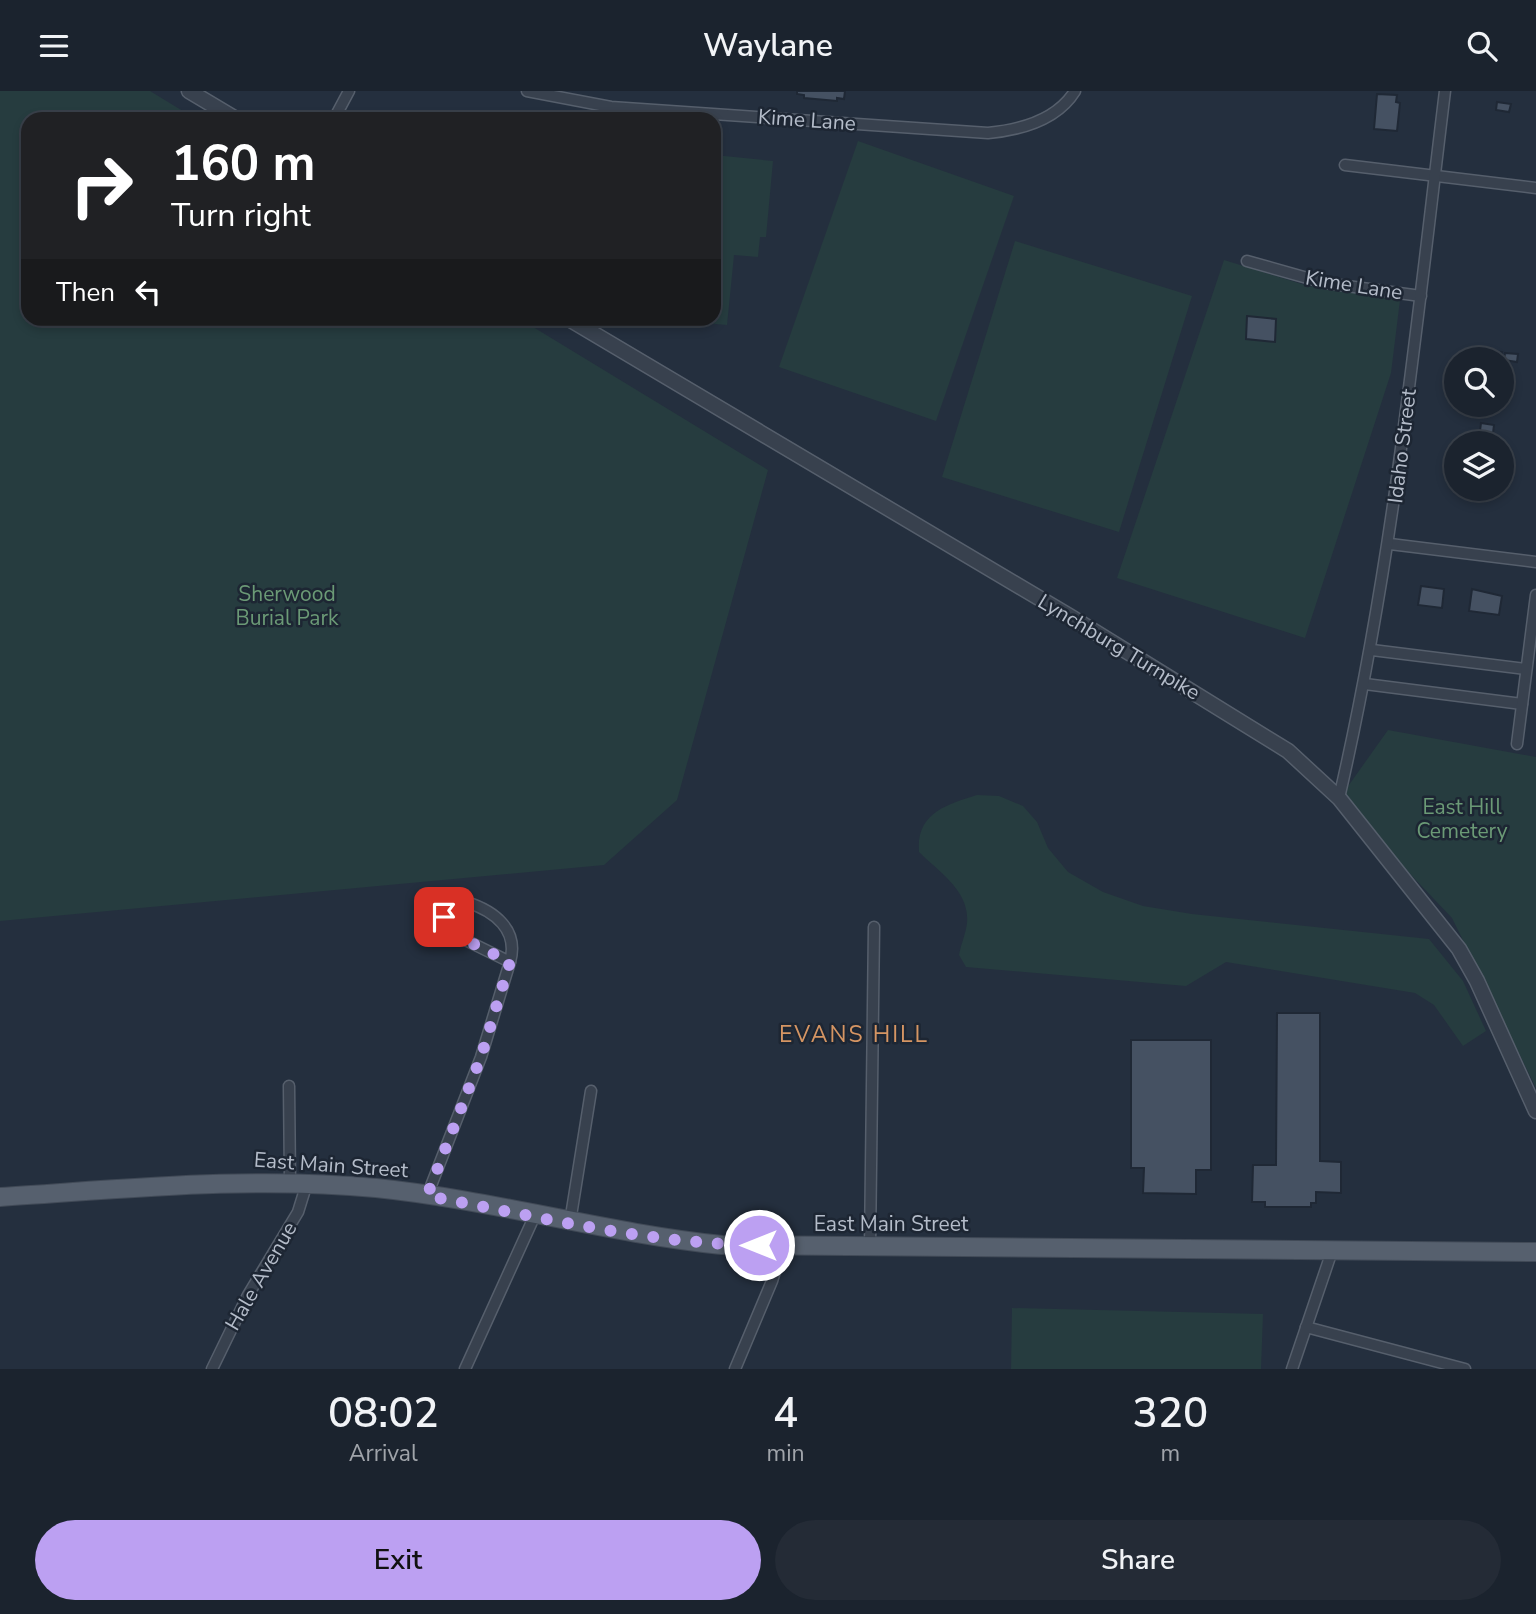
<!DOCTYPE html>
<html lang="en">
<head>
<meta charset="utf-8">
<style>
	body { margin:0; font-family:"Nunito Sans",sans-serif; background:#242b36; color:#f1f3f6; height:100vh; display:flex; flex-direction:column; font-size:26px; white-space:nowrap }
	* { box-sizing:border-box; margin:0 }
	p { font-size:23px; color:#a0a4aa }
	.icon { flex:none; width:38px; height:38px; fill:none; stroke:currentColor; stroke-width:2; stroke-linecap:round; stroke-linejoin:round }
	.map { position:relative; height:1278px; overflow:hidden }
	.details { display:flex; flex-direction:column; background:#1b232e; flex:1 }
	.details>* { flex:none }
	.guide { position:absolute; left:21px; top:21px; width:700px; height:214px; border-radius:21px; box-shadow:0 4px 10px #0003,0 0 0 2px #39404a; background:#202124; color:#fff; overflow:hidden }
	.fabs { position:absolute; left:1444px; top:256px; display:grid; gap:14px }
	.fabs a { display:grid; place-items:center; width:70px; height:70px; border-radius:50%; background:#1b232e; box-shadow:0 4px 10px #0003,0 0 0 2px #39404a; font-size:35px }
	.pin { position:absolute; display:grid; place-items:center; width:60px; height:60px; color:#fff; margin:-30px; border-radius:14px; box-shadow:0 4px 10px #0006 }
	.me { position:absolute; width:77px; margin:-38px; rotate:270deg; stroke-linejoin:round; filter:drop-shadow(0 0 5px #0008) }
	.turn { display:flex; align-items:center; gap:24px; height:147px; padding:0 35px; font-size:32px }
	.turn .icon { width:91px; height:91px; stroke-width:2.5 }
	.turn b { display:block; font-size:49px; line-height:60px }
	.then { display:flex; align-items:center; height:66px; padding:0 35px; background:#0003; gap:14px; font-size:26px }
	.eta { display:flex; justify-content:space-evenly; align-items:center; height:119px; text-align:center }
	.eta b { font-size:42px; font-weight:600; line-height:49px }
	.primary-button { display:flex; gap:14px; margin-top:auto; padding:14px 35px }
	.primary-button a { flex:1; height:80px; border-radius:42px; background:#bca0f2; color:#111; font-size:28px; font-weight:600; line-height:80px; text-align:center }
	.primary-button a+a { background:#242b36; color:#f1f3f6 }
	header { display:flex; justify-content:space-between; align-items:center; height:91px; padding:0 35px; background:#1b232e; font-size:32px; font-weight:600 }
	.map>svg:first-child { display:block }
	.green { fill:#263c3f }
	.building { fill:#455162; stroke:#1f2835; stroke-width:2 }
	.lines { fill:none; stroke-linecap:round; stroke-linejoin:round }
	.minor-casing { stroke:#565f6c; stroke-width:13 }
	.tertiary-casing { stroke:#565f6c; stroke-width:17 }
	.primary-casing { stroke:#414a57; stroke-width:20 }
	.minor { stroke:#38414e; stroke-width:10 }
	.tertiary { stroke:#38414e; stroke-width:14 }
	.primary { stroke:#56606e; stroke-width:18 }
	.route { stroke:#bca0f2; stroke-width:12; stroke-dasharray:0 21.6 }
	.labels { text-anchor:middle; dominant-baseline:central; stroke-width:5; stroke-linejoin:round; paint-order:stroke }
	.street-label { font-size:21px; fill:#b4bcc9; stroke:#1d2633 }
	.park-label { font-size:21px; fill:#6b9a76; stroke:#1d2633 }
	.neighbourhood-label { font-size:23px; letter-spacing:2px; fill:#d59563; stroke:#1d2633 }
</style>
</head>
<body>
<header><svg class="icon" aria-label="menu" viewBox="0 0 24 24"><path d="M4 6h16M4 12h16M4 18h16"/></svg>Waylane<svg class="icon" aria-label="search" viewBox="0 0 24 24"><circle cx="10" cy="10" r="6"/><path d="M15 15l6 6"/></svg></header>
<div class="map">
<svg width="1536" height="1278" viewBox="0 0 1536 1278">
	<rect width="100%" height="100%" fill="#242f3e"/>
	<!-- green -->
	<g class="green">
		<polygon points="0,0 150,0 196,28 28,28 28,228 520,228 768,379 677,709 604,774 0,830"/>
		<polygon points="858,50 1014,105 936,330 779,276"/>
		<polygon points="714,64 773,70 766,146 760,146 758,166 734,164 727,234 659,228 714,228"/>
		<polygon points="1015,150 1192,205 1119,441 942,386"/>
		<polygon points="1224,169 1308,195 1400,209 1391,282 1305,547 1117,487"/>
		<polygon points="1388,639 1536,666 1536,997 1452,827 1339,708"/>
		<path d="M977 704 999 705 1023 715 1037 731 1048 757 1068 781 1103 801 1143 815 1192 823 1429 848 1463 890 1486 940 1463 955 1434 914 1415 902 1226 871 1186 895 966 876 959 864C961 853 966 842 967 832 970 800 939 781 919 761 916 722 946 714 977 704Z"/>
		<polygon points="1012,1217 1263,1223 1261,1278 1011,1278"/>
	</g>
	<!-- building -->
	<g class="building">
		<polygon points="797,0 845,0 844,8 837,7 837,10 804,7 804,4 797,3"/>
		<polygon points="1377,3 1397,4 1396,11 1400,12 1397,40 1374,38"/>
		<polygon points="1497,11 1511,13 1509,21 1496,19"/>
		<polygon points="1247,225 1276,228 1275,251 1246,248"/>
		<polygon points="1489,259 1502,261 1501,268 1488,268"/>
		<polygon points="1505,262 1518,263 1517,271 1504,269"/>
		<polygon points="1481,332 1494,334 1493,342 1480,340"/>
		<polygon points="1421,495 1444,498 1442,517 1418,514"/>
		<polygon points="1472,498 1502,505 1499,524 1469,520"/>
		<polygon points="1277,922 1320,922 1320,1070 1341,1071 1341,1102 1316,1101 1316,1112 1311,1112 1311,1116 1265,1116 1265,1111 1252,1111 1253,1074 1276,1074"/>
		<polygon points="1131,949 1211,949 1211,1079 1196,1079 1196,1103 1143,1102 1144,1077 1131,1077"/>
	</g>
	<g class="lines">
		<defs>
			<g id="minor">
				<path d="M527 0 611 16 988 42C1019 39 1057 29 1075 0"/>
				<polyline points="334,28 349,0"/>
				<polyline points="1345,74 1536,97"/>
				<polyline points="1247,170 1325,192 1421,205"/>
				<polyline points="1390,453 1536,471"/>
				<polyline points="1372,559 1526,578"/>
				<polyline points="1365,593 1522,613"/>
				<polyline points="1517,653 1536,504"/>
				<path d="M1339 707C1393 474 1416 237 1445 0"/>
				<path d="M466 811C495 820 519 839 510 871L451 842 446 835V821L457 812Z"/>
				<polyline points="289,995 290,1091"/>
				<polyline points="427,1105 481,966 510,871"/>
				<polyline points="570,1131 591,1000"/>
				<polyline points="870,1155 874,836"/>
				<polyline points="1306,1236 1465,1278"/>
				<polyline points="212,1278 248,1204 298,1121 307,1092"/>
				<polyline points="465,1278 535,1124"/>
				<polyline points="735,1278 772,1190 783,1155"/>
				<polyline points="1292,1278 1332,1160"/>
			</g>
			<g id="tertiary">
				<polyline points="189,0 236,28"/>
				<polyline points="569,228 1071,526 1288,660 1339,707 1459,858 1477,890 1536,1020"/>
			</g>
			<path id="primary" d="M0 1106C126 1098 250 1085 376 1097 493 1109 606 1142 722 1154L1536 1161"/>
		</defs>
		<!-- minor casing -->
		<use href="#minor" class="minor-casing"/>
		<!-- tertiary casing -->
		<use href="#tertiary" class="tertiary-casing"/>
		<!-- primary casing -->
		<use href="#primary" class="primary-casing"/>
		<!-- minor -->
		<use href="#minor" class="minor"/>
		<!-- tertiary -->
		<use href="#tertiary" class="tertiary"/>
		<!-- primary -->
		<use href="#primary" class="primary"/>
	</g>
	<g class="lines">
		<!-- route -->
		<path class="route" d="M444 826 451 842 510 871 481 966 427 1105C537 1125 647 1153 759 1154"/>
	</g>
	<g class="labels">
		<!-- street labels -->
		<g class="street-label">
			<text transform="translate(807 29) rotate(4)">Kime Lane</text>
			<text transform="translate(1354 194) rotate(9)">Kime Lane</text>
			<text transform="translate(1402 355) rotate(-83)">Idaho Street</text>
			<text transform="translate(1119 556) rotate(31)">Lynchburg Turnpike</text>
			<text transform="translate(331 1074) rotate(4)">East Main Street</text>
			<text x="891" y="1133">East Main Street</text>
			<text transform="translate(261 1185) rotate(-60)">Hale Avenue</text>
		</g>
		<!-- park labels -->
		<g class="park-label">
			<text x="287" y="503">Sherwood<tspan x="287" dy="24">Burial Park</tspan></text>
			<text x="1462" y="716">East Hill<tspan x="1462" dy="24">Cemetery</tspan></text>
		</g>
		<!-- neighbourhood labels -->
		<g class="neighbourhood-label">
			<text x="854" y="943">EVANS HILL</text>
		</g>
	</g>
</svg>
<div class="fabs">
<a><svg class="icon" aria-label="search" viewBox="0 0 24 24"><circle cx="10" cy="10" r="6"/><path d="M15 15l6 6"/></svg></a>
<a><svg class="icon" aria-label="layers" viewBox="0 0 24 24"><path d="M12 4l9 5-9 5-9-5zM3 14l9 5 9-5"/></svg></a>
</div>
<div class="pin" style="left:444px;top:826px;background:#d93025"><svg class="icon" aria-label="arrive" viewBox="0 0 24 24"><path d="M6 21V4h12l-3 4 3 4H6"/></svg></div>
<svg class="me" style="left:759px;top:1154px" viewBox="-20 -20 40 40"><circle r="17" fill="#bca0f2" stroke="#fff" stroke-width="3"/><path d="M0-11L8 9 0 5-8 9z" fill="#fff"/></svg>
<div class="guide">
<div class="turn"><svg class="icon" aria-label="right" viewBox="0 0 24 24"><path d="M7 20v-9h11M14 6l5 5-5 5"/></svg><div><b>160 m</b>Turn right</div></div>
<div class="then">Then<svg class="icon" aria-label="left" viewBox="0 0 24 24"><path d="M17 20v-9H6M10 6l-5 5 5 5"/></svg></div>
</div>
</div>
<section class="details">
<div class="eta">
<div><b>08:02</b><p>Arrival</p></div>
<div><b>4</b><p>min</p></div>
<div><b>320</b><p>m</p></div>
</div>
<div class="primary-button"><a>Exit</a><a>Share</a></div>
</section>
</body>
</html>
